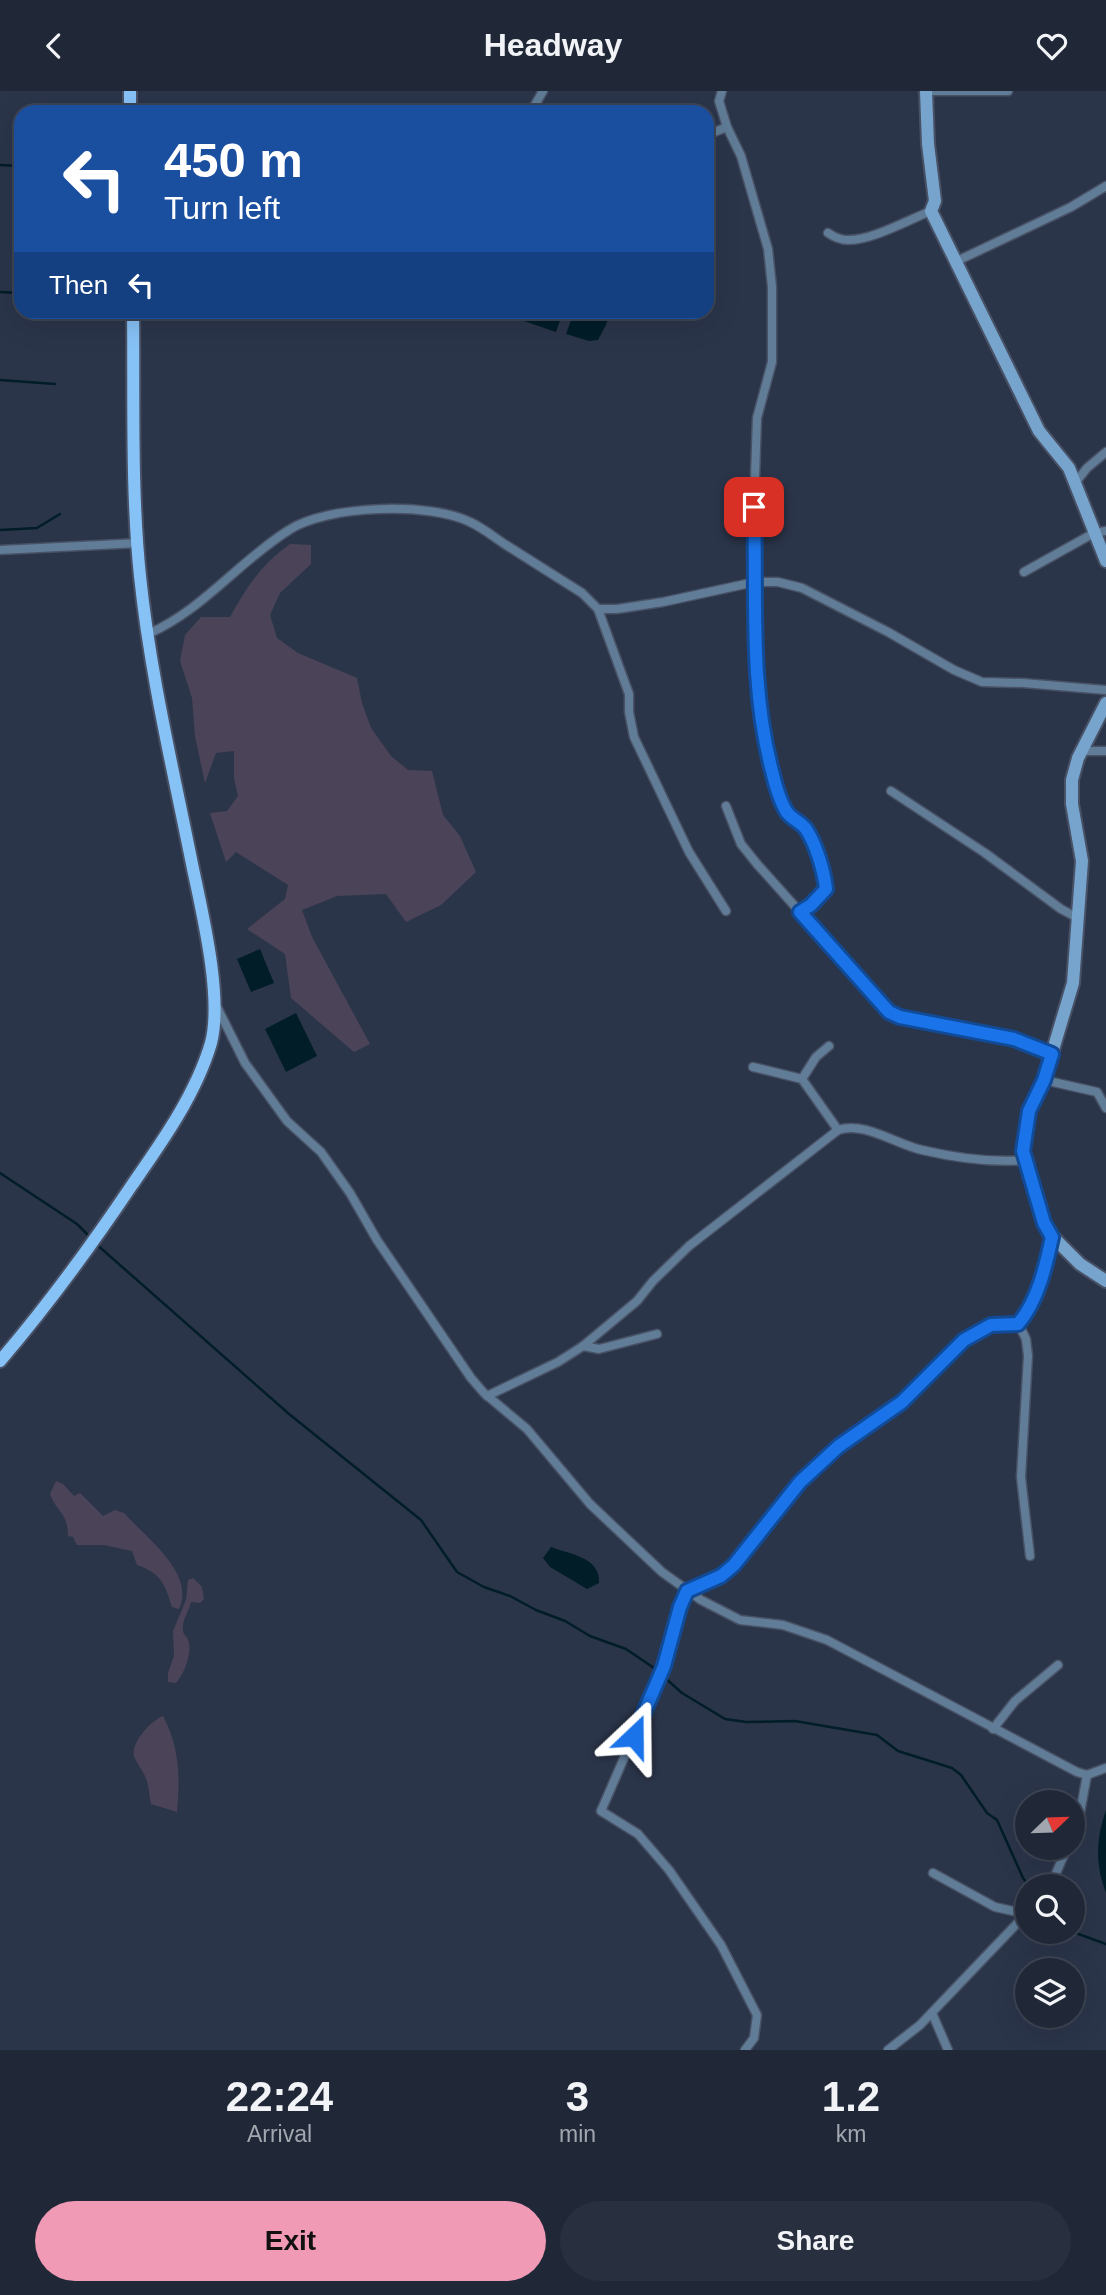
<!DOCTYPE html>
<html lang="en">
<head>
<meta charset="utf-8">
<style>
	body { margin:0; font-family:Helvetica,sans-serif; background:#283040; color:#f1f3f6; height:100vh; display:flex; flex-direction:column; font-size:26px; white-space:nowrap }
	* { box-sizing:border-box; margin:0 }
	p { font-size:23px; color:#a2a6ae }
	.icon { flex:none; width:38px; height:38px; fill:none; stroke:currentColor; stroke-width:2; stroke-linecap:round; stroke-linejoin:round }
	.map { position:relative; height:1959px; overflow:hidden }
	.side { display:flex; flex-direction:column; background:#202838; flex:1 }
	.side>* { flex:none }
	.banner { position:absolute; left:14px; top:14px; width:700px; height:214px; border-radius:21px; box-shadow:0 7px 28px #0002,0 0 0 2px #3d4453; background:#1a4fa0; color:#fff; overflow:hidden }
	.needle { width:46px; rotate:67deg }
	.tools { position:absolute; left:1015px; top:1699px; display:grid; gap:14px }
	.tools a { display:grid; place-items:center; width:70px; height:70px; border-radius:50%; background:#202838; box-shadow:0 7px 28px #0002,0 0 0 2px #3d4453; font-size:35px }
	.pin { position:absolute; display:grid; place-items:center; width:60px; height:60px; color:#fff; margin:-30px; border-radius:14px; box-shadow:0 4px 10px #0006 }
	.me { position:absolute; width:77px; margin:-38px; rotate:23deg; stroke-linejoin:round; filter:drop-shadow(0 0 5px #0008) }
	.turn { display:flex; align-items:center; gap:24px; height:147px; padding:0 35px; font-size:32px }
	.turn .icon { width:91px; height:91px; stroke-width:2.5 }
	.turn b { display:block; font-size:49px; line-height:60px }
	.then { display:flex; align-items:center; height:66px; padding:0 35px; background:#0003; gap:14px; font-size:26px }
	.eta { display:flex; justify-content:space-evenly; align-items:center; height:119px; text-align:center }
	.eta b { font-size:42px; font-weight:700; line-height:49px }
	.cta { display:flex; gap:14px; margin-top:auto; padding:14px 35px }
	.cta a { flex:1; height:80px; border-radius:42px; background:#f09ab6; color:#111; font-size:28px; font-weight:700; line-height:80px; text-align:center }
	.cta a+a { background:#283040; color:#f1f3f6 }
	header { display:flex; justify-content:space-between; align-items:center; height:91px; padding:0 35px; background:#202838; font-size:32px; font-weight:700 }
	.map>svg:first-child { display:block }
	.green { fill:#4b4458 }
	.water { fill:#001d28 }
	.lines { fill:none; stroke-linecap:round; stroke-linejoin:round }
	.stream { stroke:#001d28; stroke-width:2.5 }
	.street-casing { stroke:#485165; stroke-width:11 }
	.secondary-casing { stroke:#485165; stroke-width:16 }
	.primary-casing { stroke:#485165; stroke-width:16 }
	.street { stroke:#607c96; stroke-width:8 }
	.secondary { stroke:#76a4cc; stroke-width:12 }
	.primary { stroke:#87c2f7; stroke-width:12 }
	.route-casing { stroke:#114b97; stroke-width:18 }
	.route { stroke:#1a73e8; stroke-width:12 }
</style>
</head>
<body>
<header><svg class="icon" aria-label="back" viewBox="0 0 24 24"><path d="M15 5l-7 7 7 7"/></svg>Headway<svg class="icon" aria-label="heart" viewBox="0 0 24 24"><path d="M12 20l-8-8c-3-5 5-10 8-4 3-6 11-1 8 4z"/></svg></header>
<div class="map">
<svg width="1106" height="1959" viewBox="0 0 1106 1959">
	<rect width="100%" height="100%" fill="#2b354a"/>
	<!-- green -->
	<g class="green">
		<path d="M290 453 311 454V473L280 502 270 524 277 547 298 562 357 587 362 612 371 637 391 665 408 679 432 680 443 724 460 745 476 781 441 814 406 831 386 803 337 805 302 819 312 846 370 953 354 961 291 907 285 863 247 838 285 808 288 794 236 761 226 771 210 722 227 720 238 705 234 687V660L216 662 205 692 195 645 192 607 180 570 185 544 201 526H230C248 494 261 474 290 453Z"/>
		<path d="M56 1390 63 1393 74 1405 80 1402 103 1425 115 1419 124 1422C145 1446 196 1482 179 1518L172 1516C165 1493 161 1482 137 1474L132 1460 104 1454H77L73 1446 68 1445C68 1421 57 1422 50 1403Z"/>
		<path d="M193 1487 202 1496 204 1508 200 1512 191 1511C189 1520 181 1531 183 1539 184 1546 185 1542 188 1549 193 1561 184 1583 176 1592L168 1591V1582L174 1565 173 1540 186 1509 188 1489Z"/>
		<path d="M163 1625C180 1658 180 1685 177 1721L151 1713C149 1704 149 1693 145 1685 142 1678 136 1672 134 1665 131 1651 151 1630 163 1625Z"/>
	</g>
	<!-- water -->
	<g class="water">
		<polygon points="513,220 563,220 563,221 556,241 515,227"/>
		<polygon points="574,221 610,221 606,234 598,249 589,250 566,243"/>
		<polygon points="260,858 274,892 251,901 237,868"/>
		<polygon points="296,922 317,965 286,981 265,938"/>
		<path d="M551 1456C569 1463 601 1466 599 1492L587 1498 550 1476 543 1467Z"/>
		<path d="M1106 1719V1802C1095 1774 1096 1747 1106 1719Z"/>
	</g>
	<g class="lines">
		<!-- stream -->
		<g class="stream">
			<polyline points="0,74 21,75"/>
			<polyline points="0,201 21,202"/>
			<polyline points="0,289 55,293"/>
			<polyline points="0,439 37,437 60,423"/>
			<polyline points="0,1082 77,1133 91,1147"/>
			<polyline points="95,1152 289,1323 421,1429 457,1481 484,1496 510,1505 536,1519 565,1530 590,1545 626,1558 654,1577 682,1602 725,1628 746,1631 795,1630 877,1644 898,1660 952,1677 961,1684 987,1722 997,1729 1023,1787 1030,1796"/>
			<polyline points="1073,1841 1106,1853"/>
		</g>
		<defs>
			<g id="street">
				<polyline points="722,0 719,10 727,36 741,65 768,158 772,196 772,271 757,327 754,416 756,473 754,523 756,592 760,629 779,703 787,723 805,736 812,749 826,798 811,814 800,821 889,921 900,927 1014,948 1052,963"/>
				<polyline points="926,0 1008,0"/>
				<polyline points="533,21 532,19 543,0"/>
				<polyline points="707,44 727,36"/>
				<path d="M828 142C834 146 840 149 848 149 873 149 908 129 931 120"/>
				<polyline points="957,170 1071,116 1106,95"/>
				<polyline points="1075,392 1087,377 1106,361"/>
				<polyline points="0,459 139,452"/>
				<polyline points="1024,481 1094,442 1106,440"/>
				<polyline points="598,518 629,603 629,621 634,646 689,761 726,820"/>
				<path d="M148 543C203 519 239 470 289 439 327 414 430 411 470 431 483 437 494 446 506 454 531 470 557 486 582 502L598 518H617L663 511 755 491H778L802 497 888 541 954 579 982 591 1023 592 1106 599"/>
				<polyline points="1081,660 1106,660"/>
				<polyline points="891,700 985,762 1061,818 1076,826"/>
				<polyline points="726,715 741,753 757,773 800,821"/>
				<polyline points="216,914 245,972 287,1030 321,1061 350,1102 377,1149 471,1287 484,1302 527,1338 590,1413 662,1481 701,1509 740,1529 783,1534 827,1549 1077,1681 1087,1684 1106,1677"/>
				<polyline points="753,976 802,988 838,1039"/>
				<polyline points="802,988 816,966 829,955"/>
				<polyline points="1044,989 1097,1001 1106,1017"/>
				<polyline points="1018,1232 1026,1248 1028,1265 1021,1386 1030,1465"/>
				<polyline points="583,1255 599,1258 657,1243"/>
				<path d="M487 1305 558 1271 583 1255 637 1210 653 1190 689 1155 838 1039C865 1030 895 1053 922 1059 956 1067 991 1072 1026 1069"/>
				<polyline points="993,1638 1015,1610 1058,1574"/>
				<polyline points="1073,1742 1080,1722 1087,1684"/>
				<polyline points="933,1782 995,1816 1026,1823"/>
				<polyline points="1050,1796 1067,1757"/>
				<polyline points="932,1922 948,1959"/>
				<path d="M745 1959 754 1947 757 1924 721 1854 669 1779 638 1743 601 1720 664 1575 680 1516 687 1500 721 1485 734 1474 800 1391 840 1355 902 1310 965 1249 991 1234 1018 1232C1038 1210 1046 1174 1053 1146"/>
				<polyline points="888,1959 920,1934 1027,1822"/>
			</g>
			<g id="secondary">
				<polyline points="926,0 928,53 935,110 931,120 1039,340 1069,377 1106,470"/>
				<polyline points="1106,612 1078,667 1072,689 1072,713 1082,770 1073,892 1044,989 1029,1020 1023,1060 1044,1132 1053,1146 1080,1173 1106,1190"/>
			</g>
			<g id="primary">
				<polyline points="130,0 130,21"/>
				<path d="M0 1270C48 1214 91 1155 132 1094 162 1051 196 1003 211 952 223 906 202 821 192 773 173 678 150 582 140 485 131 398 134 308 133 220"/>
			</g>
		</defs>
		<!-- street casing -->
		<use href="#street" class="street-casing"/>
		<!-- secondary casing -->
		<use href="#secondary" class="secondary-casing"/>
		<!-- primary casing -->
		<use href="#primary" class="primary-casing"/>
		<!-- street -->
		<use href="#street" class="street"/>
		<!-- secondary -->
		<use href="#secondary" class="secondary"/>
		<!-- primary -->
		<use href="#primary" class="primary"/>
	</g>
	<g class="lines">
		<defs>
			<path id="route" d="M634 1645 664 1575 680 1516 687 1500 721 1485 734 1474 800 1391 839 1355 902 1311 964 1249 991 1234 1018 1233C1038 1210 1046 1174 1052 1146L1044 1132 1023 1060 1029 1020 1044 989 1052 963 1014 948 900 926 889 921 800 821 811 814 826 798C824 780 816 753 806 738 801 731 791 728 786 720 779 708 775 693 772 680 749 593 757 505 754 416"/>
		</defs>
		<!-- route casing -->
		<use href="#route" class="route-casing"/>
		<!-- route -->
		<use href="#route" class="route"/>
	</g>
</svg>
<div class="tools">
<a><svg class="needle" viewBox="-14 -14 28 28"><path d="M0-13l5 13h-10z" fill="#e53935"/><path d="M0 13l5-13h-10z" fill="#a2a6ae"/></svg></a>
<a><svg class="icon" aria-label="search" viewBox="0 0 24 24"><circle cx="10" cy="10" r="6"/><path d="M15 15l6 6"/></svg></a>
<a><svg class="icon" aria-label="layers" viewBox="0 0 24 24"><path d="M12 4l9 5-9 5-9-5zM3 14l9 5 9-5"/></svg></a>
</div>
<div class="pin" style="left:754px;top:416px;background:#d93025"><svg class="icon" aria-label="arrive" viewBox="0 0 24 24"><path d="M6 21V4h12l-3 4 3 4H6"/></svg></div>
<svg class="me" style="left:634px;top:1645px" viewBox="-20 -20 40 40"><path d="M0-17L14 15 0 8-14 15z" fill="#1a73e8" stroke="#fff" stroke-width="4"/></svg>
<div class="banner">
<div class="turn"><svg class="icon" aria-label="left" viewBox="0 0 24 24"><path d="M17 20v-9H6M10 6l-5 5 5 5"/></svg><div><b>450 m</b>Turn left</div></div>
<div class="then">Then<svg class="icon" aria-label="left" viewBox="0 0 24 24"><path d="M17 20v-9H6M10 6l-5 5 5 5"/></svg></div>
</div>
</div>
<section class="side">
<div class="eta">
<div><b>22:24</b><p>Arrival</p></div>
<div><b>3</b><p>min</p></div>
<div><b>1.2</b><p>km</p></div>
</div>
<div class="cta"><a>Exit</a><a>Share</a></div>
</section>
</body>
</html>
